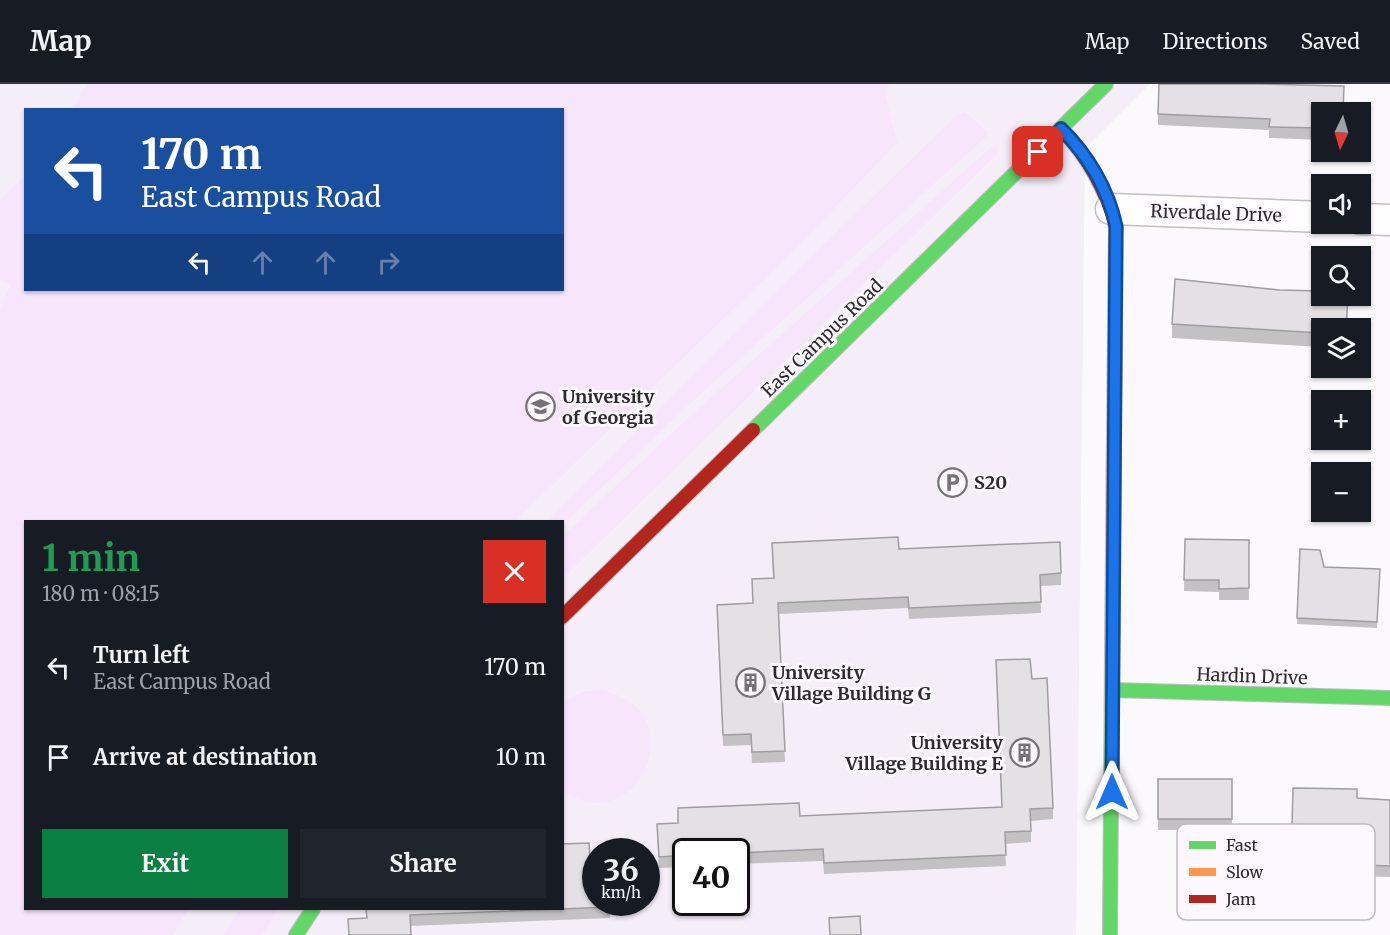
<!DOCTYPE html>
<html lang="en">
<head>
<meta charset="utf-8">
<style>
	body { margin:0; font-family:Merriweather,serif; background:#20242c; color:#f1f3f6; height:100vh; display:flex; flex-direction:column; font-size:22px; white-space:nowrap }
	* { box-sizing:border-box; margin:0 }
	p { font-size:20px; color:#9ea1a6 }
	.icon { flex:none; width:33px; height:33px; fill:none; stroke:currentColor; stroke-width:2; stroke-linecap:round; stroke-linejoin:round }
	.map { position:relative; flex:1; overflow:hidden }
	.drawer { position:absolute; left:24px; top:436px; width:540px; height:390px; display:flex; flex-direction:column; background:#171b24; border-radius:0px; box-shadow:0 2px 4px #0004 }
	.drawer>* { flex:none }
	.top-card { position:absolute; left:24px; top:24px; width:540px; height:183px; border-radius:0px; box-shadow:0 2px 4px #0004; background:#1a4fa0; color:#fff; overflow:hidden }
	.needle { width:39px; rotate:185deg }
	.controls { position:absolute; left:1311px; top:18px; display:grid; gap:12px }
	.controls a { display:grid; place-items:center; width:60px; height:60px; border-radius:0px; background:#171b24; box-shadow:0 2px 4px #0004; font-size:30px }
	.speed { position:absolute; left:582px; top:754px; display:flex; gap:12px; font-size:30px; font-weight:700; text-align:center }
	.speed>* { display:grid; place-content:center; width:78px; height:78px; border-radius:50%; background:#171b24; box-shadow:0 2px 4px #0004; line-height:1 }
	.speed small { font-size:15px; font-weight:400 }
	.speed .limit { border:3px solid #111; border-radius:9px; background:#fff; color:#111 }
	.pin { position:absolute; display:grid; place-items:center; width:51px; height:51px; color:#fff; margin:-26px; border-radius:12px; box-shadow:0 3px 9px #0006 }
	.me { position:absolute; width:66px; margin:-33px; rotate:0deg; stroke-linejoin:round; filter:drop-shadow(0 0 4px #0008) }
	.turn { display:flex; align-items:center; gap:21px; height:126px; padding:0 18px; font-size:27px }
	.turn .icon { width:78px; height:78px; stroke-width:2.5 }
	.turn b { display:block; font-size:42px; line-height:51px }
	.lanes { display:flex; align-items:center; height:57px; padding:0 18px; background:#0003; justify-content:center; gap:30px; direction:ltr }
	.lanes .off { opacity:.35 }
	.round { display:grid; place-items:center; flex:none; width:63px; height:63px; border-radius:0px; background:#20242c }
	.summary { display:flex; align-items:center; justify-content:space-between; height:102px; padding:0 18px }
	h1 { font-size:36px; font-weight:700; line-height:45px; color:#1e9e55 }
	.button { display:flex; gap:12px; margin-top:auto; padding:12px 18px }
	.button a { flex:1; height:69px; border-radius:0px; background:#0b8043; color:#fff; font-size:24px; font-weight:700; line-height:69px; text-align:center }
	.button a+a { background:#20242c; color:#f1f3f6 }
	ul { padding:0; list-style:none }
	li { display:flex; align-items:center; gap:18px; height:90px; padding:0 18px }
	li div { flex:1 }
	li b { display:block; font-size:22px }
	li em { font-style:normal }
	header { display:flex; align-items:center; gap:36px; box-sizing:border-box; height:84px; padding:0 30px; background:#171b24; border-bottom:2px solid #363941 }
	header strong { font-size:28px }
	nav { display:flex; gap:33px; margin-inline-start:auto; font-size:21px }
	.map>svg:first-child { display:block }
	.built { fill:#f5edf8; fill-rule:evenodd }
	.green { fill:#f6e5fb }
	.lines { fill:none; stroke-linecap:round; stroke-linejoin:round }
	.street-casing { stroke:#c1bec2; stroke-width:33 }
	.fast-casing { stroke:#c1bec2; stroke-width:16 }
	.slow-casing { stroke:#c1bec2; stroke-width:16 }
	.jam-casing { stroke:#c1bec2; stroke-width:16 }
	.street { stroke:#fffeff; stroke-width:30 }
	.fast { stroke:#63d668; stroke-width:14 }
	.slow { stroke:#ff974d; stroke-width:14 }
	.jam { stroke:#b3261e; stroke-width:14 }
	.wall { fill:#c4c1c5 }
	.building { fill:#e4e0e5; stroke:#a09da0; stroke-width:1.5 }
	.route-casing { stroke:#114b97; stroke-width:15 }
	.route { stroke:#1a73e8; stroke-width:10 }
	.labels { text-anchor:middle; dominant-baseline:central; stroke-width:6; stroke-linejoin:round; paint-order:stroke }
	.street-label { font-size:18px; fill:#2e2b2f; stroke:#fdf8ff }
	.poi-label { font-size:18px; font-weight:bold; fill:#2e2b2f; stroke:#fdf8ff; text-anchor:start }
	.key { fill:#fdf8ff; stroke:#bfbac1; stroke-width:1.5 }
	.key-label { font-size:16px; fill:#2e2b2f }
</style>
</head>
<body>
<header>
<strong>Map</strong>
<nav><a>Map</a><a>Directions</a><a>Saved</a></nav>
</header>
<div class="map">
<svg width="1390" height="851" viewBox="0 0 1390 851">
	<rect width="100%" height="100%" fill="#fcf9fe"/>
	<!-- built -->
	<path class="built" d="M0 0H1150L1085 65 1076 851H0ZM26 26H562V206H26ZM26 438H562V825H26ZM596 768H646V819H596ZM686 768H736V819H686Z"/>
	<!-- green -->
	<g class="green">
		<polygon points="87,0 890,0 884,7 897,59 789,171 514,438 26,438 26,825 188,825 173,851 0,851 0,224 11,201 0,195 0,116 25,92 26,206 562,206 562,26 73,25"/>
		<polygon points="965,28 988,48 987,52 685,324 563,440 546,438 769,214 957,31"/>
		<polygon points="997,58 997,70 563,494 563,452 685,337"/>
		<path d="M601 606C701 628 632 760 563 706V618L582 608Z"/>
		<polygon points="240,825 279,825 262,851 223,851"/>
	</g>
	<g class="lines">
		<defs>
			<g id="street">
				<polyline points="1111,125 1322,133"/>
				<polyline points="1360,135 1390,136"/>
			</g>
			<g id="fast">
				<polyline points="753,346 1106,0"/>
				<polyline points="1112,606 1390,614"/>
				<polyline points="296,851 313,825"/>
				<polyline points="1110,851 1112,569"/>
			</g>
			<polyline id="slow" points="1112,569 1115,232"/>
			<g id="jam">
				<path d="M1061 44C1088 73 1106 104 1116 143L1115 232"/>
				<polyline points="562,533 753,346"/>
			</g>
		</defs>
		<!-- street casing -->
		<use href="#street" class="street-casing"/>
		<!-- fast casing -->
		<use href="#fast" class="fast-casing"/>
		<!-- slow casing -->
		<use href="#slow" class="slow-casing"/>
		<!-- jam casing -->
		<use href="#jam" class="jam-casing"/>
		<!-- street -->
		<use href="#street" class="street"/>
		<!-- fast -->
		<use href="#fast" class="fast"/>
		<!-- slow -->
		<use href="#slow" class="slow"/>
		<!-- jam -->
		<use href="#jam" class="jam"/>
	</g>
	<!-- wall -->
	<g class="wall">
		<polygon points="1322,28 1322,56 1269,54 1269,46 1158,41 1158,30"/>
		<polygon points="1348,222 1347,244 1322,244 1322,263 1172,254 1172,240"/>
		<polygon points="1185,455 1249,456 1249,516 1219,516 1219,508 1184,507"/>
		<polygon points="899,465 1061,489 1061,501 1040,502 1041,529 909,535 908,524 779,530 785,678 752,679 751,661 723,662 717,521 753,519 752,495 773,494 772,470"/>
		<polygon points="1300,465 1324,483 1380,485 1377,544 1297,540"/>
		<polygon points="996,576 1032,595 1053,724 1053,735 1031,737 1031,758 1005,760 1006,782 824,790 823,777 736,780 736,768 686,768 686,783 659,784 657,751 1002,723"/>
		<rect x="1158" y="695" width="74" height="51"/>
		<polygon points="1293,704 1357,714 1390,716 1390,793 1356,792 1356,796 1321,795 1321,752 1292,751"/>
		<polygon points="591,787 610,819 610,834 410,842 411,851 348,851 348,835 366,834 366,825 562,825"/>
	</g>
	<!-- building -->
	<g class="building">
		<polygon points="1159,0 1258,0 1344,2 1343,28 1322,28 1322,44 1269,43 1270,35 1158,30"/>
		<polygon points="1175,195 1280,206 1322,207 1322,212 1348,212 1346,244 1322,244 1322,249 1172,240"/>
		<polygon points="898,453 899,465 1060,458 1061,489 1040,491 1041,518 909,524 908,513 778,519 785,667 752,668 751,650 723,651 717,521 753,519 752,495 774,494 772,459"/>
		<polygon points="1185,455 1249,456 1249,504 1219,505 1219,496 1184,496"/>
		<polygon points="1300,465 1320,466 1324,483 1380,485 1377,538 1297,534"/>
		<polygon points="1030,575 1032,595 1047,594 1053,724 1030,725 1031,747 1005,748 1006,771 824,779 823,765 736,769 736,768 686,768 686,771 659,773 657,740 678,739 678,724 799,719 800,732 1002,723 996,576"/>
		<rect x="1158" y="695" width="74" height="40"/>
		<polygon points="1293,704 1357,705 1357,714 1390,716 1390,782 1356,781 1356,785 1321,784 1321,741 1292,740"/>
		<polygon points="589,759 591,787 596,787 596,819 610,819 610,823 562,825 562,760"/>
		<polygon points="366,825 558,825 410,831 411,851 349,851 348,835 367,834"/>
		<polygon points="860,832 861,851 830,851 829,834"/>
	</g>
	<g class="lines">
		<defs>
			<path id="route" d="M1038 68 1061 45C1088 71 1108 105 1116 142L1112 708"/>
		</defs>
		<!-- route casing -->
		<use href="#route" class="route-casing"/>
		<!-- route -->
		<use href="#route" class="route"/>
	</g>
	<!-- icons -->
	<defs>
		<symbol id="university-ring" viewBox="-11 -11 22 22"><circle r="9.5" fill="#fdf8ff" stroke="#767377" stroke-width="1.5"/><path d="M0-5L7-2L0 1L-7-2ZM-4 1L0 2.5L4 1V4Q0 6-4 4Z" fill="#767377"/></symbol>
		<symbol id="parking-ring" viewBox="-11 -11 22 22"><circle r="9.5" fill="#fdf8ff" stroke="#767377" stroke-width="1.5"/><path d="M-3.5-5.5H1a3.5 3.5 0 0 1 0 7H-1V5.5H-3.5ZM-1-3.4V-.6H.8a1.4 1.4 0 0 0 0-2.8Z" fill="#767377"/></symbol>
		<symbol id="building-ring" viewBox="-11 -11 22 22"><circle r="9.5" fill="#fdf8ff" stroke="#767377" stroke-width="1.5"/><path d="M-4-6H4V6H1V3H-1V6H-4ZM-2.5-4.3h1.7v1.8h-1.7ZM.8-4.3h1.7v1.8H.8ZM-2.5-1h1.7V.8h-1.7ZM.8-1h1.7V.8H.8Z" fill="#767377"/></symbol>
	</defs>
	<g fill-rule="evenodd">
		<use href="#university-ring" x="524" y="306" width="33" height="33"/>
		<use href="#parking-ring" x="936" y="382" width="33" height="33"/>
		<use href="#building-ring" x="734" y="582" width="33" height="33"/>
		<use href="#building-ring" x="1008" y="652" width="33" height="33"/>
	</g>
	<g class="labels">
		<!-- street labels -->
		<g class="street-label">
			<text transform="translate(1216 129) rotate(2)">Riverdale Drive</text>
			<text transform="translate(822 254) rotate(-44)">East Campus Road</text>
			<text transform="translate(1252 592) rotate(2)">Hardin Drive</text>
		</g>
		<!-- poi labels -->
		<g class="poi-label">
			<text x="562" y="312">University<tspan x="562" dy="21">of Georgia</tspan></text>
			<text x="974" y="398">S20</text>
			<text x="772" y="588">University<tspan x="772" dy="21">Village Building G</tspan></text>
			<text x="1003" y="658" text-anchor="end">University<tspan x="1003" dy="21">Village Building E</tspan></text>
		</g>
	</g>
	<!-- legend -->
	<rect x="1177" y="740" width="198" height="96" rx="9" class="key"/>
	<rect x="1189" y="757" width="27" height="8" fill="#63d668"/>
	<rect x="1189" y="784" width="27" height="8" fill="#ff974d"/>
	<rect x="1189" y="811" width="27" height="8" fill="#b3261e"/>
	<g class="key-label">
		<text x="1226" y="767">Fast</text>
		<text x="1226" y="794">Slow</text>
		<text x="1226" y="821">Jam</text>
	</g>
</svg>
<div class="controls">
<a><svg class="needle" viewBox="-14 -14 28 28"><path d="M0-13l5 13h-10z" fill="#e53935"/><path d="M0 13l5-13h-10z" fill="#9ea1a6"/></svg></a>
<a><svg class="icon" aria-label="sound" viewBox="0 0 24 24"><path d="M4 9h4l5-4v14l-5-4H4zM17 9q2 3 0 6"/></svg></a>
<a><svg class="icon" aria-label="search" viewBox="0 0 24 24"><circle cx="10" cy="10" r="6"/><path d="M15 15l6 6"/></svg></a>
<a><svg class="icon" aria-label="layers" viewBox="0 0 24 24"><path d="M12 4l9 5-9 5-9-5zM3 14l9 5 9-5"/></svg></a>
<a>+</a>
<a>−</a>
</div>
<div class="speed"><div>36<small>km/h</small></div><div class="limit">40</div></div>
<div class="pin" style="left:1038px;top:68px;background:#d93025"><svg class="icon" aria-label="arrive" viewBox="0 0 24 24"><path d="M6 21V4h12l-3 4 3 4H6"/></svg></div>
<svg class="me" style="left:1112px;top:708px" viewBox="-20 -20 40 40"><path d="M0-17L14 15 0 8-14 15z" fill="#1a73e8" stroke="#fff" stroke-width="4"/></svg>
<div class="top-card">
<div class="turn"><svg class="icon" aria-label="left" viewBox="0 0 24 24"><path d="M17 20v-9H6M10 6l-5 5 5 5"/></svg><div><b>170 m</b>East Campus Road</div></div>
<div class="lanes"><svg class="icon" aria-label="left" viewBox="0 0 24 24"><path d="M17 20v-9H6M10 6l-5 5 5 5"/></svg><svg class="icon off" aria-label="ahead" viewBox="0 0 24 24"><path d="M12 20V5M6 11l6-6 6 6"/></svg><svg class="icon off" aria-label="ahead" viewBox="0 0 24 24"><path d="M12 20V5M6 11l6-6 6 6"/></svg><svg class="icon off" aria-label="right" viewBox="0 0 24 24"><path d="M7 20v-9h11M14 6l5 5-5 5"/></svg></div>
</div>
<section class="drawer">
<div class="summary"><div><h1>1 min</h1><p>180 m · 08:15</p></div><a class="round" style="background:#d93025;color:#fff"><svg class="icon" aria-label="close" viewBox="0 0 24 24"><path d="M6 6l12 12M18 6L6 18"/></svg></a></div>
<ul>
<li><svg class="icon" aria-label="left" viewBox="0 0 24 24"><path d="M17 20v-9H6M10 6l-5 5 5 5"/></svg><div><b>Turn left</b><p>East Campus Road</p></div><em>170 m</em></li>
<li><svg class="icon" aria-label="arrive" viewBox="0 0 24 24"><path d="M6 21V4h12l-3 4 3 4H6"/></svg><div><b>Arrive at destination</b></div><em>10 m</em></li>
</ul>
<div class="button"><a>Exit</a><a>Share</a></div>
</section>
</div>
</body>
</html>
